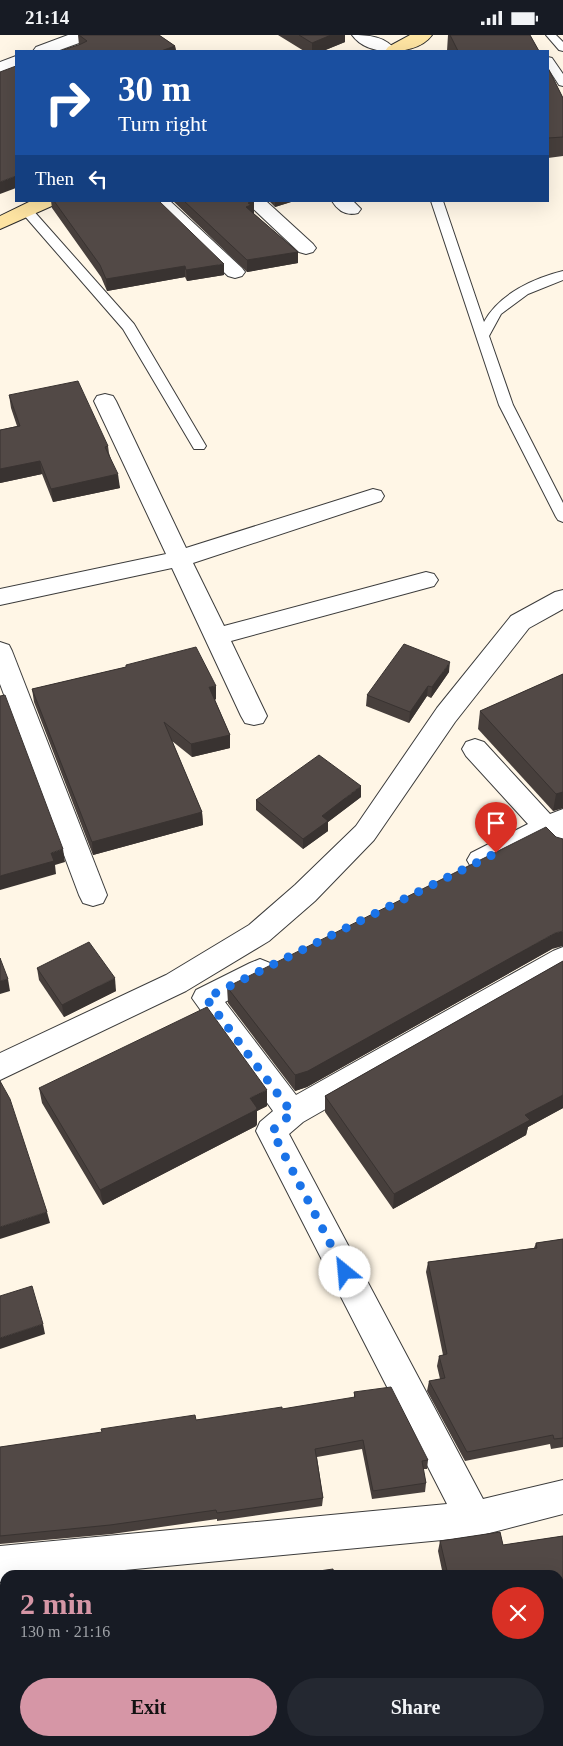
<!DOCTYPE html>
<html lang="en">
<head>
<meta charset="utf-8">
<style>
	body { margin:0; font-family:Georgia,serif; background:#242831; color:#f1f3f6; height:100vh; display:flex; flex-direction:column; font-size:19px; white-space:nowrap }
	* { box-sizing:border-box; margin:0 }
	p { font-size:16px; color:#9ea1a6 }
	.icon { flex:none; width:28px; height:28px; fill:none; stroke:currentColor; stroke-width:2; stroke-linecap:round; stroke-linejoin:round }
	.map { position:relative; flex:1; overflow:hidden }
	.side { position:absolute; left:0px; top:1535px; width:564px; height:176px; display:flex; flex-direction:column; background:#171b24; border-radius:15px 15px 0 0; box-shadow:0 5px 20px #0002 }
	.side>* { flex:none }
	.banner { position:absolute; left:15px; top:15px; width:534px; height:152px; border-radius:0px; box-shadow:0 5px 20px #0002; background:#1a4fa0; color:#fff; overflow:hidden }
	.pin { position:absolute; display:grid; place-items:center; width:42px; height:42px; color:#fff; margin:-51px -21px; border-radius:50% 50% 50% 0; rotate:-45deg; box-shadow:0 0 5px #0007 }
	.pin .icon { rotate:45deg }
	.me { position:absolute; width:55px; margin:-28px; rotate:332deg; stroke-linejoin:round; filter:drop-shadow(0 0 4px #0008) }
	.turn { display:flex; align-items:center; gap:18px; height:105px; padding:0 20px; font-size:22px }
	.turn .icon { width:65px; height:65px; stroke-width:2.5 }
	.turn b { display:block; font-size:35px; line-height:42px }
	.then { display:flex; align-items:center; height:48px; padding:0 20px; background:#0003; gap:10px; font-size:19px }
	.round { display:grid; place-items:center; flex:none; width:52px; height:52px; border-radius:26px; background:#242831 }
	.overview { display:flex; align-items:center; justify-content:space-between; height:85px; padding:0 20px }
	h1 { font-size:30px; font-weight:600; line-height:38px; color:#d696a6 }
	.cta { display:flex; gap:10px; margin-top:auto; padding:10px 20px }
	.cta a { flex:1; height:58px; border-radius:30px; background:#d696a6; color:#111; font-size:20px; font-weight:600; line-height:58px; text-align:center }
	.cta a+a { background:#242831; color:#f1f3f6 }
	.status { display:flex; justify-content:space-between; align-items:center; height:35px; padding:0 25px; background:#171b24; direction:ltr }
	.status svg { height:14px; fill:currentColor }
	.map>svg:first-child { display:block }
	.lines { fill:none; stroke-linecap:round; stroke-linejoin:round }
	.service-casing { stroke:#3c3c3c; stroke-width:2 }
	.minor-casing { stroke:#3c3c3c; stroke-width:2 }
	.secondary-casing { stroke:#2b2b2b; stroke-width:2 }
	.service { fill:#fff; fill-rule:evenodd }
	.minor { fill:#fff; fill-rule:evenodd }
	.secondary { fill:#fee4a2; fill-rule:evenodd }
	.wall { fill:#473f3c }
	.shaded-wall { fill:#393331 }
	.building { fill:#524946; stroke:#393331 }
	.route { stroke:#1a73e8; stroke-width:9; stroke-dasharray:0 16.2 }
</style>
</head>
<body>
<div class="status"><b>21:14</b><svg viewBox="0 0 49 12"><path d="M0 12V9h3v3zM5 12V6h3v6zM10 12V3h3v9zM15 12V0h3v12zM26 1h20v11H26zM47 4h2v5h-2z"/></svg></div>
<div class="map">
<svg width="563" height="1711" viewBox="0 0 563 1711">
	<rect width="100%" height="100%" fill="#fff6e6"/>
	<g class="lines">
		<defs>
			<g id="service">
				<polygon points="546,0 556,0 563,7 563,16 559,15"/>
				<polygon points="548,22 552,23 563,39 563,51 559,50 548,33"/>
				<path d="M431 166H443L484 287C499 259 534 243 563 236V245L528 259 501 279 489 301 513 370 563 468V487L558 485 556 482 499 370Z"/>
				<polygon points="27,172 31,173 134,289 206,411 204,414 194,414 123,294 23,179 21,176"/>
			</g>
			<g id="minor">
				<polygon points="68,0 93,0 90,4 57,16 33,16 36,12"/>
				<path d="M352 0C368 0 386 1 396 16 380 17 362 14 352 0Z"/>
				<polygon points="16,21 16,32 0,38 0,27"/>
				<polygon points="150,166 170,166 242,233 245,237 242,241 235,243 228,241"/>
				<polygon points="245,166 266,166 313,209 316,213 313,217 306,219 299,217"/>
				<path d="M332 166H353L361 174 358 178C347 181 338 176 332 166Z"/>
				<polygon points="105,359 113,361 116,366 186,513 373,454 381,456 384,461 381,466 193,528 224,591 426,537 434,539 438,545 434,551 231,606 267,681 263,688 254,690 245,688 241,681 172,533 0,570 0,554 166,519 94,366 97,361"/>
				<polygon points="563,555 563,574 529,593 455,687 374,805 315,866 269,906 186,956 0,1045 0,1018 166,940 249,890 295,850 356,791 437,673 511,581 555,557"/>
				<polygon points="0,607 9,610 12,616 107,860 103,868 93,871 83,868 79,860 0,649"/>
				<polygon points="475,704 484,707 550,779 563,774 563,820 553,817 543,806 491,832 481,836 471,832 467,825 471,818 528,789 466,721 462,714 466,707"/>
				<polygon points="563,912 563,938 303,1087 289,1099 483,1464 563,1445 563,1479 474,1502 72,1540 5,1540 5,1546 0,1547 0,1511 447,1469 256,1096 260,1087 273,1076 192,963 196,955 250,928 260,924 270,928 274,936 270,944 225,967 296,1060 553,916"/>
			</g>
			<g id="secondary">
				<path d="M410 0H432C422 14 401 17 385 16L388 12Z"/>
				<polygon points="31,166 56,166 54,170 0,194 0,181"/>
			</g>
		</defs>
		<!-- service casing -->
		<use href="#service" class="service-casing"/>
		<!-- minor casing -->
		<use href="#minor" class="minor-casing"/>
		<!-- secondary casing -->
		<use href="#secondary" class="secondary-casing"/>
		<!-- service -->
		<use href="#service" class="service"/>
		<!-- minor -->
		<use href="#minor" class="minor"/>
		<!-- secondary -->
		<use href="#secondary" class="secondary"/>
	</g>
	<!-- wall -->
	<g class="wall">
		<polygon points="78,0 159,0 175,11 176,16 60,16 79,10"/>
		<polygon points="278,0 345,0 345,7 323,16 304,16"/>
		<polygon points="448,0 530,0 539,16 447,16"/>
		<polygon points="548,33 563,63 563,121 548,123"/>
		<polygon points="51,166 159,166 224,240 187,246 185,242 107,256 101,242 52,173"/>
		<polygon points="173,166 254,166 254,178 253,178 298,217 298,228 247,237"/>
		<polygon points="269,166 291,166 291,167 275,172"/>
		<polygon points="9,360 108,411 109,418 120,453 53,467 42,439 0,448 0,395 17,391 11,373"/>
		<polygon points="126,630 216,664 215,665 230,700 230,713 192,722 172,706 202,777 203,790 93,820 34,667 32,654 126,632"/>
		<polygon points="449,637 431,663 427,661 409,688 366,671 367,660"/>
		<polygon points="563,639 563,773 553,776 478,694 480,676"/>
		<polygon points="361,762 328,787 328,796 303,814 256,775 256,765"/>
		<polygon points="552,914 307,1052 295,1056 228,968 227,952"/>
		<polygon points="563,926 563,1073 528,1092 526,1100 393,1174 325,1077 325,1061"/>
		<polygon points="37,933 116,956 64,982 39,945"/>
		<polygon points="39,1053 267,1071 257,1076 257,1089 256,1091 103,1170 42,1068"/>
		<polygon points="563,1204 563,1412 551,1414 550,1409 465,1426 427,1356 429,1346 440,1344 437,1331 439,1321 443,1320 426,1237 428,1227 534,1213 536,1208"/>
		<polygon points="354,1357 428,1425 427,1434 423,1434 426,1448 425,1457 372,1464 362,1414 317,1422 323,1463 322,1471 217,1486 217,1484 112,1499 0,1509 0,1412 196,1385 282,1374 354,1363"/>
		<polygon points="500,1497 503,1510 563,1501 563,1711 478,1711 477,1710 471,1711 205,1711 204,1706 299,1706 299,1711 320,1706 559,1706 559,1540 443,1540 438,1516 440,1506"/>
	</g>
	<!-- shaded-wall -->
	<g class="shaded-wall">
		<polygon points="331,0 345,0 345,7 323,16 312,16 312,8"/>
		<polygon points="175,11 176,16 161,16"/>
		<polygon points="16,141 16,153 0,159 0,147"/>
		<polygon points="254,166 254,178 251,178 246,172 248,168"/>
		<polygon points="275,166 291,166 291,167 275,172"/>
		<polygon points="298,217 298,228 247,237 247,225"/>
		<polygon points="224,229 224,240 187,246 186,235"/>
		<polygon points="185,231 185,242 107,256 106,244"/>
		<polygon points="40,426 42,439 0,448 0,434"/>
		<polygon points="118,439 120,453 53,467 51,454"/>
		<polygon points="450,627 449,637 431,663 432,652"/>
		<polygon points="216,651 216,664 210,666 209,652"/>
		<polygon points="428,651 427,661 409,688 410,677"/>
		<polygon points="230,700 230,713 192,722 191,709"/>
		<polygon points="361,751 361,762 328,787 328,796 303,814 303,804 322,781"/>
		<polygon points="563,757 563,773 553,776 556,759"/>
		<polygon points="202,777 203,790 93,820 92,807"/>
		<polygon points="63,814 65,827 55,830 56,839 0,855 0,841 51,818"/>
		<polygon points="563,896 563,911 552,914 307,1052 295,1056 295,1040 555,898"/>
		<polygon points="115,943 116,956 64,982 62,970"/>
		<polygon points="8,944 10,956 0,959 0,946"/>
		<polygon points="267,1055 267,1071 257,1076 257,1089 256,1091 103,1170 100,1155 250,1063"/>
		<polygon points="563,1060 563,1073 528,1092 526,1100 393,1174 394,1159 525,1080"/>
		<polygon points="47,1177 50,1188 0,1204 0,1192"/>
		<polygon points="43,1289 45,1299 0,1314 0,1303"/>
	</g>
	<!-- building -->
	<g class="building">
		<polygon points="79,0 159,0 175,11 161,16 60,16 81,9 87,6"/>
		<polygon points="299,0 331,0 312,8"/>
		<polygon points="450,0 530,0 539,16 458,16"/>
		<polygon points="16,31 16,141 0,147 0,37"/>
		<polygon points="548,33 563,63 563,102 548,103"/>
		<polygon points="54,166 159,166 224,229 186,235 185,231 106,244 100,230"/>
		<polygon points="184,166 254,166 248,168 251,170 246,172 298,217 247,225"/>
		<polygon points="78,346 108,411 105,412 118,439 51,454 40,426 0,434 0,395 20,391 9,360"/>
		<polygon points="404,609 450,627 432,652 428,651 410,677 367,660"/>
		<polygon points="196,612 216,651 209,652 230,700 191,709 164,687 202,777 92,807 32,654 126,632 126,630"/>
		<polygon points="563,639 563,757 556,759 480,676"/>
		<polygon points="5,660 63,814 51,818 54,826 0,841 0,661"/>
		<polygon points="319,720 361,751 322,781 328,786 303,804 256,765"/>
		<polygon points="546,792 556,802 563,804 563,896 555,898 308,1036 295,1040 227,952"/>
		<polygon points="89,907 115,943 62,970 37,933"/>
		<polygon points="0,923 8,944 0,946"/>
		<polygon points="563,926 563,1060 525,1080 530,1085 394,1159 325,1061"/>
		<polygon points="207,972 267,1055 250,1063 257,1073 256,1075 100,1155 39,1053"/>
		<polygon points="0,1046 10,1064 47,1177 0,1192"/>
		<polygon points="563,1204 563,1403 554,1404 553,1400 467,1417 429,1346 445,1343 439,1321 447,1319 428,1227 537,1213 536,1208"/>
		<polygon points="32,1251 43,1289 0,1303 0,1261"/>
		<polygon points="391,1352 428,1425 422,1426 426,1448 373,1456 363,1405 315,1414 323,1463 217,1478 216,1475 110,1490 0,1501 0,1412 102,1397 101,1394 195,1380 196,1385 282,1372 282,1374 355,1362 354,1357"/>
		<polygon points="500,1497 503,1510 563,1501 563,1711 482,1711 481,1706 559,1706 559,1540 448,1540 440,1506"/>
		<polygon points="333,1534 334,1540 291,1540"/>
		<polygon points="5,1686 5,1706 87,1706 87,1711 0,1711 0,1687"/>
		<polygon points="204,1706 299,1706 299,1711 320,1706 457,1706 429,1711 205,1711"/>
	</g>
	<g class="lines">
		<!-- route -->
		<polyline class="route" points="345,1237 272,1096 292,1078 206,963 496,818"/>
	</g>
</svg>
<div class="pin" style="left:496px;top:818px;background:#d93025"><svg class="icon" aria-label="arrive" viewBox="0 0 24 24"><path d="M6 21V4h12l-3 4 3 4H6"/></svg></div>
<svg class="me" style="left:345px;top:1237px" viewBox="-20 -20 40 40"><circle r="19" fill="#fff"/><path d="M0-13L10 11 0 6-10 11z" fill="#1a73e8"/></svg>
<div class="banner">
<div class="turn"><svg class="icon" aria-label="right" viewBox="0 0 24 24"><path d="M7 20v-9h11M14 6l5 5-5 5"/></svg><div><b>30 m</b>Turn right</div></div>
<div class="then">Then<svg class="icon" aria-label="left" viewBox="0 0 24 24"><path d="M17 20v-9H6M10 6l-5 5 5 5"/></svg></div>
</div>
<section class="side">
<div class="overview"><div><h1>2 min</h1><p>130 m · 21:16</p></div><a class="round" style="background:#d93025;color:#fff"><svg class="icon" aria-label="close" viewBox="0 0 24 24"><path d="M6 6l12 12M18 6L6 18"/></svg></a></div>
<div class="cta"><a>Exit</a><a>Share</a></div>
</section>
</div>
</body>
</html>
